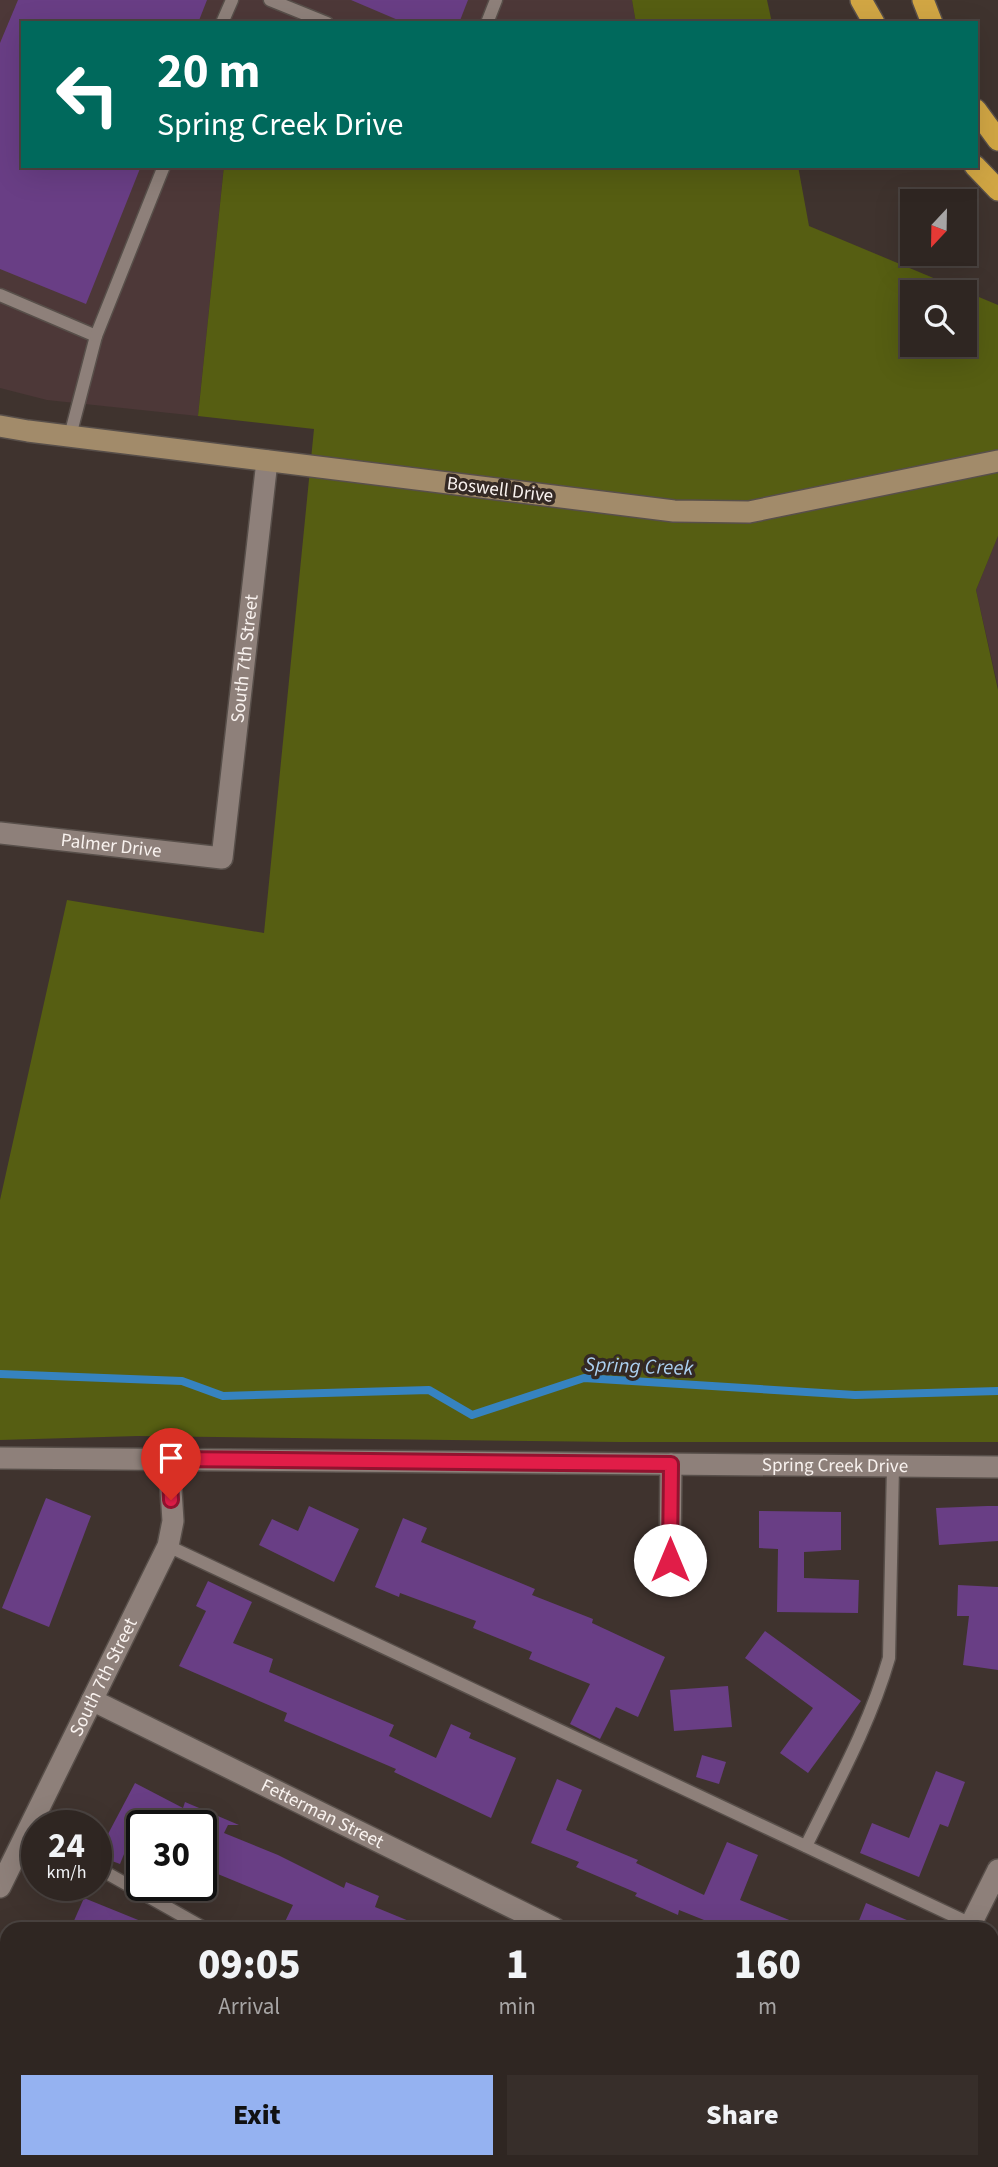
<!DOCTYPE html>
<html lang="en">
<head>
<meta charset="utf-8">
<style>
	body { margin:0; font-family:"Source Sans 3",sans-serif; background:#372e2a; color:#f1f3f6; height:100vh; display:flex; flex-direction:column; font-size:26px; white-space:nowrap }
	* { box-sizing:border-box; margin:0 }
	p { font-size:23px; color:#a7a5a5 }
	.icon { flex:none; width:38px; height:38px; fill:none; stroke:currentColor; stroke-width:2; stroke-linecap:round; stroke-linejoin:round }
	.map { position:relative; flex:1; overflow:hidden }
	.sheet { position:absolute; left:0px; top:1922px; width:999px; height:247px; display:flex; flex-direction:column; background:#2f2622; border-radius:21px 21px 0 0; box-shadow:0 7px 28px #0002,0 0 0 2px #4a4340 }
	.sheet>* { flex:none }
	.guide { position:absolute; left:21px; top:21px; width:957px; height:147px; border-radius:0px; box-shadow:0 7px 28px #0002,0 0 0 2px #4a4340; background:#00695c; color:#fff; overflow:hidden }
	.needle { width:46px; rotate:202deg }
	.buttons { position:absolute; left:900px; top:189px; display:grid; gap:14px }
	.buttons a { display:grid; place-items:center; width:77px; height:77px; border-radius:0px; background:#2f2622; box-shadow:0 7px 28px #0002,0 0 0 2px #4a4340; font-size:35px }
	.speed { position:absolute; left:21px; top:1810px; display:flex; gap:14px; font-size:35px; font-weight:700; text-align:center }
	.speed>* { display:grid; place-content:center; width:91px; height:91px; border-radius:50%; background:#2f2622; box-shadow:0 7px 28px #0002,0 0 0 2px #4a4340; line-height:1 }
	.speed small { font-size:18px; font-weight:400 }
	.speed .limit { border:4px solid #111; border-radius:10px; background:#fff; color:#111 }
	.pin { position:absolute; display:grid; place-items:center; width:60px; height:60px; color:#fff; margin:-72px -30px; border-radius:50% 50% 50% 0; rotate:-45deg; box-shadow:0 0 7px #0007 }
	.pin .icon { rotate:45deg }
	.me { position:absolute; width:77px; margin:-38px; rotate:0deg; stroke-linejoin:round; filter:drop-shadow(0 0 5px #0008) }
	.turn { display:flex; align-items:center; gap:24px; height:147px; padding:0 21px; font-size:32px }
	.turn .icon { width:91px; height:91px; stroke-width:2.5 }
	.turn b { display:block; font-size:49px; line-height:60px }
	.eta { display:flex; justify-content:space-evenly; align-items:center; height:119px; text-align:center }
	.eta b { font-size:42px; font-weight:800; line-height:49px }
	.primary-button { display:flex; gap:14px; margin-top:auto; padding:14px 21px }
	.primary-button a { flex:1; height:80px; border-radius:0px; background:#95b2f1; color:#111; font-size:28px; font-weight:800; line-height:80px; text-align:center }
	.primary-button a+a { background:#372e2a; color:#f1f3f6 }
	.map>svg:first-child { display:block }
	.commercial { fill:#4d3838 }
	.green { fill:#565e12; fill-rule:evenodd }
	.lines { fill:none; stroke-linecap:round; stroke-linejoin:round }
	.stream { stroke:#3683c0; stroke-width:8 }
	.building { fill:#693e85 }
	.lane-casing { stroke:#584f4a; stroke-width:15 }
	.street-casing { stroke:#584f4a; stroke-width:24 }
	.secondary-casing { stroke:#584f4a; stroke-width:24 }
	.highway-casing { stroke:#584f4a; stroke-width:24 }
	.lane { stroke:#8e807a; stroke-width:12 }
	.street { stroke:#8e807a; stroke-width:21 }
	.secondary { stroke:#a28b6a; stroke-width:21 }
	.highway { stroke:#d1a644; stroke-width:21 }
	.route-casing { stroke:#92132f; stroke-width:18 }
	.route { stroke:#e11d48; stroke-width:12 }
	.labels { text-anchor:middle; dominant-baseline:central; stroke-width:7; stroke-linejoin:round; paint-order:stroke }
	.street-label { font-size:19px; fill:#f9f2ef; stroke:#342924 }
	.water-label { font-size:21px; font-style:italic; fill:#abcfef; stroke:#342924 }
</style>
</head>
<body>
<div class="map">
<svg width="998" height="2167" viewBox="0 0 998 2167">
	<rect width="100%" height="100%" fill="#3f332e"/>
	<!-- commercial -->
	<g class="commercial">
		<polygon points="0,0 632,0 636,23 23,23 23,166 224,166 198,416 47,400 0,388"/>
		<polygon points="998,536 998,687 976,590"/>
	</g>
	<!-- green -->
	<g class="green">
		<polygon points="632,0 767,0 772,23 636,23"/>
		<path d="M224 166H798L809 226 998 305V536L976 590 998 690V1442H618L138 1436 0 1440V1200L67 900 264 933 314 429 198 416ZM912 292H964V345H912Z"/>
	</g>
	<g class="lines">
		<!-- stream -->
		<polyline class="stream" points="0,1374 182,1381 223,1396 429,1390 472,1415 584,1378 855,1395 998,1391"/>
	</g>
	<!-- building -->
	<g class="building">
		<polygon points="18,0 207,0 198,23 23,23 23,166 141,166 86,304 0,269 0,43"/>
		<polygon points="351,0 468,0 459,23 405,23"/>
		<polygon points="46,1498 91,1516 49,1627 2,1608"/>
		<polygon points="309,1506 359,1529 334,1582 259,1545 272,1519 298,1531"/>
		<polygon points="987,1506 998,1506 998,1541 939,1545 936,1508"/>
		<polygon points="759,1511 841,1512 841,1550 804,1552 804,1578 859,1580 858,1613 777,1612 778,1549 759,1548"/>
		<polygon points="403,1518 427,1528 421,1542 535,1589 532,1595 593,1619 592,1623 665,1657 638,1717 616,1707 600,1739 570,1724 590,1684 529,1659 532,1652 473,1628 476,1621 400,1593 399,1597 375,1587"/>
		<polygon points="208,1581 252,1602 233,1643 273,1659 269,1672 394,1725 389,1736 436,1758 451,1724 471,1733 469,1738 516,1758 491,1818 394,1772 396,1769 284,1721 287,1713 179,1666 206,1611 196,1606"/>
		<polygon points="958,1585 998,1587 998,1670 963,1665 969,1616 957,1616"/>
		<polygon points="765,1631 861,1701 808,1773 780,1753 813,1708 745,1658"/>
		<polygon points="728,1686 732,1727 674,1731 670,1690"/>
		<polygon points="702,1755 726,1762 719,1784 696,1777"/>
		<polygon points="936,1771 965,1782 948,1827 940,1824 919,1877 860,1853 872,1823 909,1838"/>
		<polygon points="557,1779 582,1790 566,1830 638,1860 636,1863 704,1895 727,1842 758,1855 740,1900 809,1928 724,1928 679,1910 678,1915 635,1896 637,1893 576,1867 579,1862 531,1843"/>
		<polygon points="135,1783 183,1808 185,1802 239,1825 228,1825 224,1833 278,1855 344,1888 346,1882 379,1896 375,1907 426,1928 282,1928 293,1905 208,1870 201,1887 201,1825 142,1825 142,1837 133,1832 120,1864 96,1855 96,1829 108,1834"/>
		<polygon points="84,1898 158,1928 87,1928 73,1923"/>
		<polygon points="866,1903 926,1928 856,1928"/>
	</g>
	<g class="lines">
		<defs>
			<g id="lane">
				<polyline points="270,0 327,23"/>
				<polyline points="222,23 232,0"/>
				<polyline points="487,23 496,0"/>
				<polyline points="0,295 96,336 70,436"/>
				<polyline points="96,336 164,166"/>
				<polyline points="168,1546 971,1924"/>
				<path d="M806 1846C836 1785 870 1724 889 1658L893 1466"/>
				<polyline points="96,1867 204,1928"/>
				<polyline points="656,2161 668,2167"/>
				<polyline points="111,2167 114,2161"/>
			</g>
			<g id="street">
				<path id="s1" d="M0 833 222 858 267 461"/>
				<path id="s2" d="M0 1458 998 1467"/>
				<polyline points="670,1560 671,1464"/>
				<path id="s3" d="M92 1700 554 1928"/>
				<path id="s4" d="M0 1887 168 1546 173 1521 169 1459"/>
				<polyline points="969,1928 998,1870"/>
				<polyline points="992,2075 998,2078"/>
				<polyline points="849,2167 852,2161"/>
			</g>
			<g id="secondary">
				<polyline points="0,426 28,431 674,511 749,512 998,461"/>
				<polyline points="0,2039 7,2042"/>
				<polyline points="245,2161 257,2167"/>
			</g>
			<g id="highway">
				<polyline points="861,0 874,23"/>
				<polyline points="923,0 932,23"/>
				<polyline points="976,110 998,140"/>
				<polyline points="975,166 998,190"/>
			</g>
		</defs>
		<!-- lane casing -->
		<use href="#lane" class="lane-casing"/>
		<!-- street casing -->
		<use href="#street" class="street-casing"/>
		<!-- secondary casing -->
		<use href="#secondary" class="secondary-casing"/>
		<!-- highway casing -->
		<use href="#highway" class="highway-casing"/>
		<!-- lane -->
		<use href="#lane" class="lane"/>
		<!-- street -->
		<use href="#street" class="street"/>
		<!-- secondary -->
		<use href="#secondary" class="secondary"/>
		<!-- highway -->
		<use href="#highway" class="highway"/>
	</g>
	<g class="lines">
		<defs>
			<polyline id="route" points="171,1500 169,1459 671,1464 670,1560"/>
		</defs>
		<!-- route casing -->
		<use href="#route" class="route-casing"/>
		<!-- route -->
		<use href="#route" class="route"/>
	</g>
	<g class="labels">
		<!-- street labels -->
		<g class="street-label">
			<text transform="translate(500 490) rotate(7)">Boswell Drive</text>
			<text stroke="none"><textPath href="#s1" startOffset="424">South 7th Street</textPath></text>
			<text stroke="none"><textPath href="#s1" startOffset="112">Palmer Drive</textPath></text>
			<text stroke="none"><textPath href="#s2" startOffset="835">Spring Creek Drive</textPath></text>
			<text stroke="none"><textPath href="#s4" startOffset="234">South 7th Street</textPath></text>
			<text stroke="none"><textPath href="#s3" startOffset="257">Fetterman Street</textPath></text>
		</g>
		<!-- water labels -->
		<g class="water-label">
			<text transform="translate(639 1366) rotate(2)">Spring Creek</text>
		</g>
	</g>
</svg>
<div class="buttons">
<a><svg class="needle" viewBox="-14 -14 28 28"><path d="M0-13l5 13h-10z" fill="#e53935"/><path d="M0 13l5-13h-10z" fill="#a7a5a5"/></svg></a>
<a><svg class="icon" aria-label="search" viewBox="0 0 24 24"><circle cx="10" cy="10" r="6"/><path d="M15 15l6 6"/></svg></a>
</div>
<div class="speed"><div>24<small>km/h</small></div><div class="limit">30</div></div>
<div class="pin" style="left:171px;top:1500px;background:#d93025"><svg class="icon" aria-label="arrive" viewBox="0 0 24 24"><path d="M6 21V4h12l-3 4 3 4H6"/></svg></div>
<svg class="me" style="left:670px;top:1560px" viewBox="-20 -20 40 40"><circle r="19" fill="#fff"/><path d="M0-13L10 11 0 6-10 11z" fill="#e11d48"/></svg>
<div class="guide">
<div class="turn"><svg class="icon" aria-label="left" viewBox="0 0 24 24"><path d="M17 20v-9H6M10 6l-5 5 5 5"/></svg><div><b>20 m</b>Spring Creek Drive</div></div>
</div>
<section class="sheet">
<div class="eta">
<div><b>09:05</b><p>Arrival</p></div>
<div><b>1</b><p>min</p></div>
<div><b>160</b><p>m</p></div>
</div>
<div class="primary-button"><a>Exit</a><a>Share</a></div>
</section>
</div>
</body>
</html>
